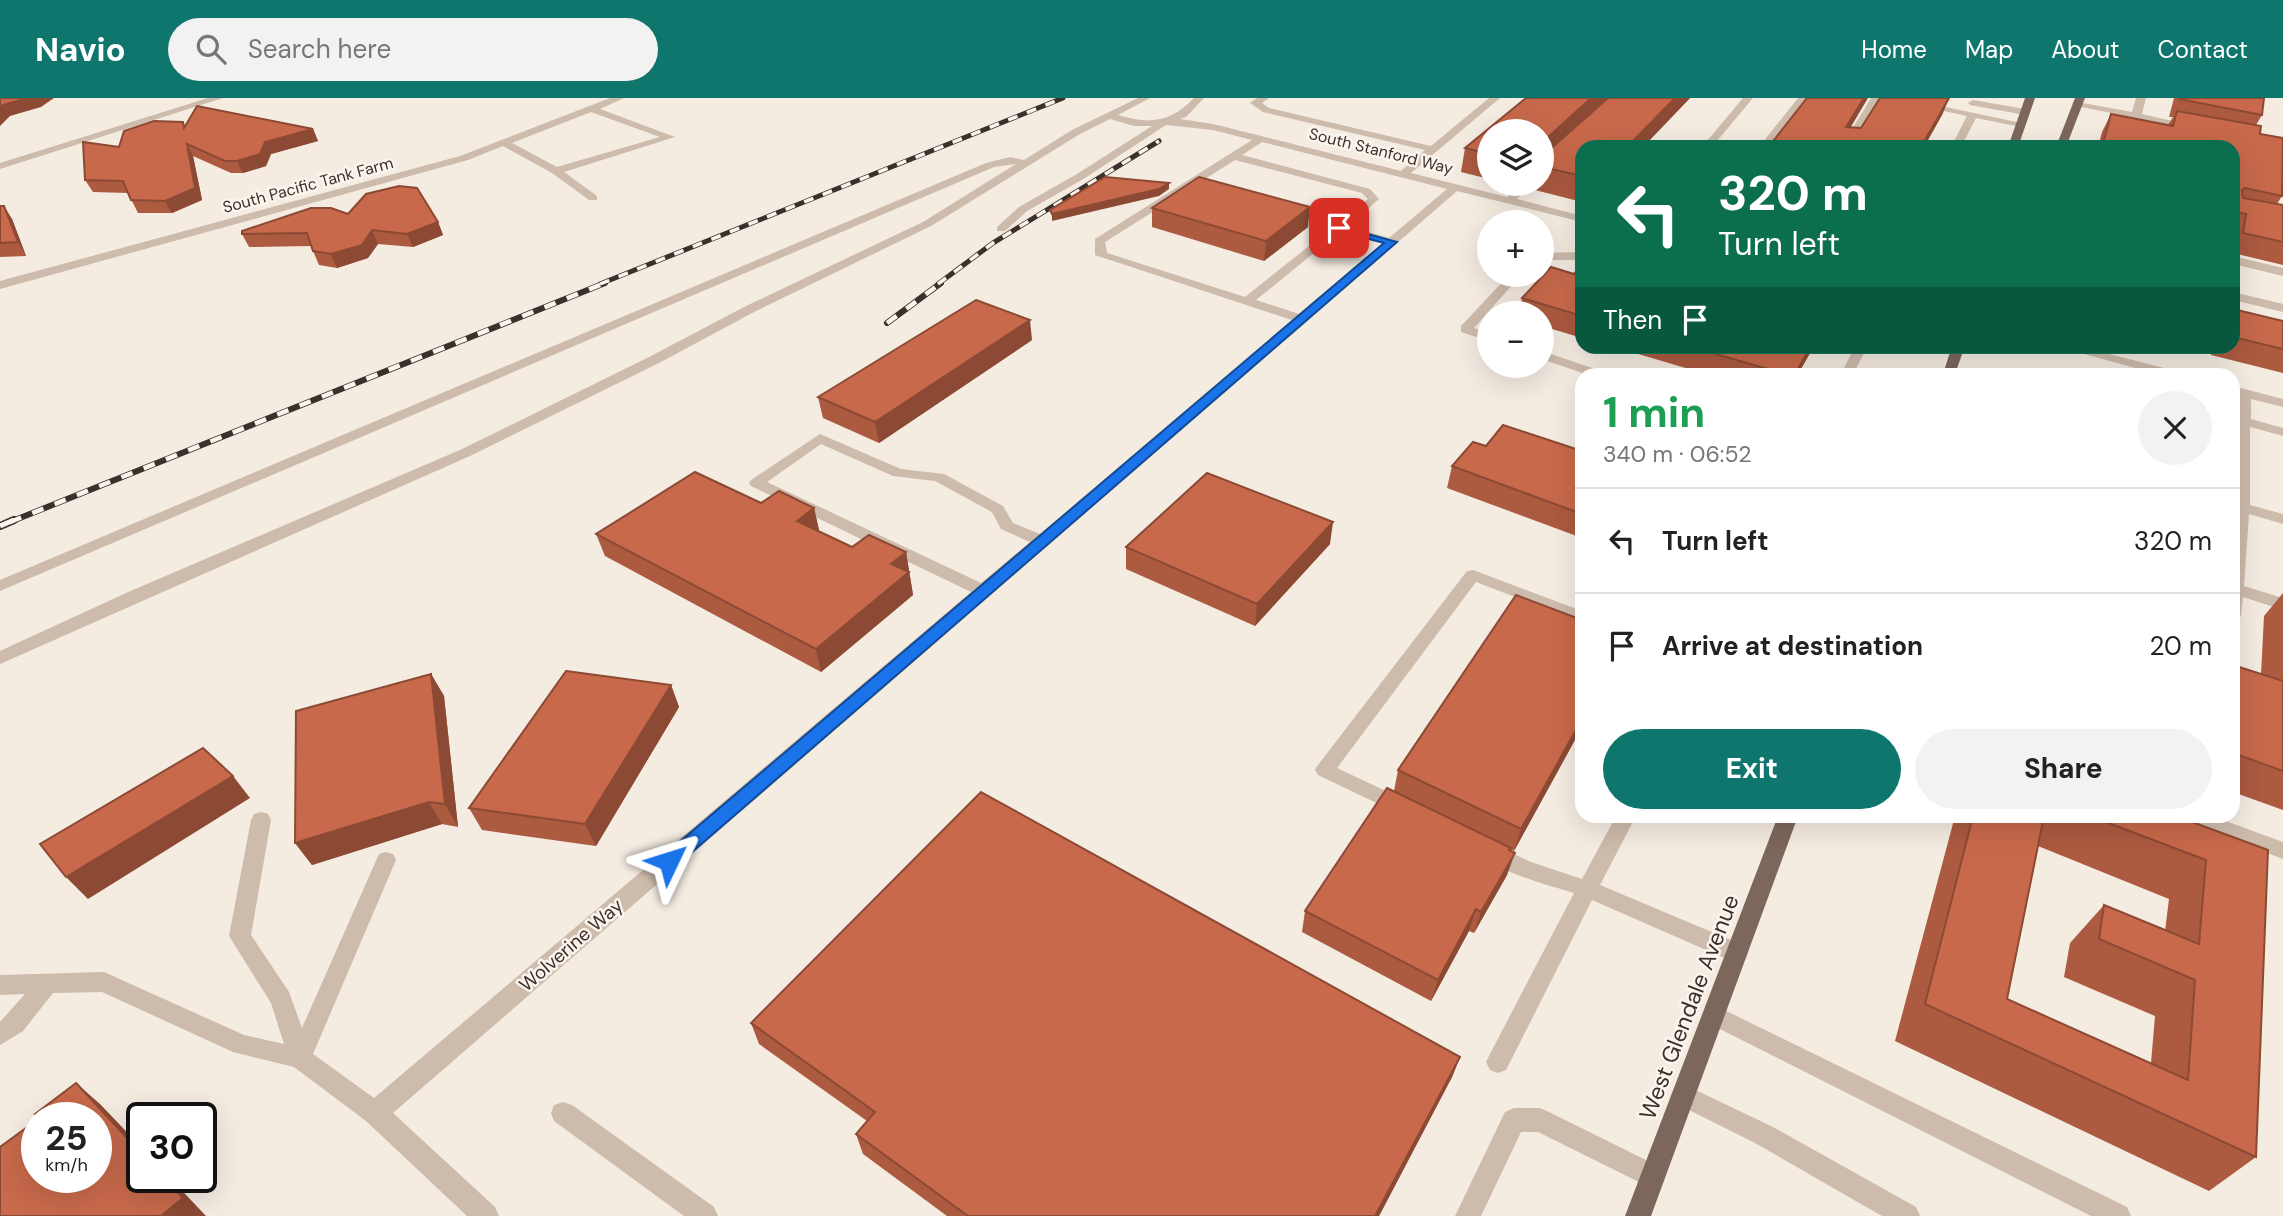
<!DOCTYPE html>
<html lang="en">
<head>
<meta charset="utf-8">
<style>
	body { margin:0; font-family:"DM Sans",sans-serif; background:#f2f2f2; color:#222; height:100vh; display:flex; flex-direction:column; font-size:26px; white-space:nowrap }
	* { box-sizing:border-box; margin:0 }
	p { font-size:23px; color:#767676 }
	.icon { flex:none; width:38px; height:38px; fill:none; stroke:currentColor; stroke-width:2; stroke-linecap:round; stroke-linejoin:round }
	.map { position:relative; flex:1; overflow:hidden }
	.sheet { position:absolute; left:1575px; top:270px; width:665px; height:455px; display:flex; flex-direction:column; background:#fff; border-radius:21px; box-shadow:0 7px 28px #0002 }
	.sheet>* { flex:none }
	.top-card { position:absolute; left:1575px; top:42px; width:665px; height:214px; border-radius:21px; box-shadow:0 7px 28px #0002; background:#0b6e4f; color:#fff; overflow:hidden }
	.fabs { position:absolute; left:1477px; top:21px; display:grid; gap:14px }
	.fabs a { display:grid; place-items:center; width:77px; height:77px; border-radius:50%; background:#fff; box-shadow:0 7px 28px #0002; font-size:35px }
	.speed { position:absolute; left:21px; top:1004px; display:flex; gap:14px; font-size:35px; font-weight:700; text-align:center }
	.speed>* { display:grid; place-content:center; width:91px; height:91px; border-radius:50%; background:#fff; box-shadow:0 7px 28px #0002; line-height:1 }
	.speed small { font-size:18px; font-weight:400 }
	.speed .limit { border:4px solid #111; border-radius:10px; background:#fff; color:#111 }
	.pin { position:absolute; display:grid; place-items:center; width:60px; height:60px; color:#fff; margin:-30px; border-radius:14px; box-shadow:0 4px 10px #0006 }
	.me { position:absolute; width:77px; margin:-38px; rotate:49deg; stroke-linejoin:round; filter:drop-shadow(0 0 5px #0008) }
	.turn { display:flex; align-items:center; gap:24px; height:147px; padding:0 28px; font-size:32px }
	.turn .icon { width:91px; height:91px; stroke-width:2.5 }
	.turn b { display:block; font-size:49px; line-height:60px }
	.then { display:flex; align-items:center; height:66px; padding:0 28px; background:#0003; gap:14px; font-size:26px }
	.round { display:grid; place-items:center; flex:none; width:74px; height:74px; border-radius:37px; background:#f2f2f2 }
	.summary { display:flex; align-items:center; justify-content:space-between; height:119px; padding:0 28px }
	h1 { font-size:42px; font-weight:700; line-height:52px; color:#1e9e55 }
	.action { display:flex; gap:14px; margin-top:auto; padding:14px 28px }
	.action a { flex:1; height:80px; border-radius:42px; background:#0f766e; color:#fff; font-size:28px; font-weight:700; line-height:80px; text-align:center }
	.action a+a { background:#f2f2f2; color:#222 }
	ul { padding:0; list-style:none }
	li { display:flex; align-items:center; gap:21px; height:105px; padding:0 28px; border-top:2px solid #e0e0e0 }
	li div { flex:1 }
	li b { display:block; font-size:26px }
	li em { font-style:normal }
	header { display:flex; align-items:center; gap:42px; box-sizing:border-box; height:98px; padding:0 35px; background:#0f766e; color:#fff }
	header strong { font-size:33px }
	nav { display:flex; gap:38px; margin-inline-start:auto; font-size:24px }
	.search { width:490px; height:63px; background:#f2f2f2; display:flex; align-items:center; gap:18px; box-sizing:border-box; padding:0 24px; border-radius:38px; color:#767676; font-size:26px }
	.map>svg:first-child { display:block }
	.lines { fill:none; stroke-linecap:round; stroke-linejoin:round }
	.minor { fill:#cdbbac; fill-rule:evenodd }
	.major { fill:#7d675c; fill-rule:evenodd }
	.rail-far2-casing { stroke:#3b302b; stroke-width:5 }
	.rail-far1-casing { stroke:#3b302b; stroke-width:6 }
	.rail-casing { stroke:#3b302b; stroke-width:8 }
	.rail-far2 { stroke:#fbf5ee; stroke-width:3.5; stroke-dasharray:10; stroke-linecap:butt }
	.rail-far1 { stroke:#fbf5ee; stroke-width:4.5; stroke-dasharray:12; stroke-linecap:butt }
	.rail { stroke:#fbf5ee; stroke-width:5; stroke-dasharray:16; stroke-linecap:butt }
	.wall { fill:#ac5a40; fill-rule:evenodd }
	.shaded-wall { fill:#8c4a34 }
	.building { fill:#c8694b; stroke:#8c4a34; stroke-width:2 }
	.route { fill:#1a73e8; stroke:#114b97; stroke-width:2 }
	.labels { text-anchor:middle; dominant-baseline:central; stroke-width:5; stroke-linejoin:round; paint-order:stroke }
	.far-street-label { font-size:16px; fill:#3b302b; stroke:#fbf5ee }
	.street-label { font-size:19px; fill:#3b302b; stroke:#fbf5ee }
	.near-street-label { font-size:23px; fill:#3b302b; stroke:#fbf5ee }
</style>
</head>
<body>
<header>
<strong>Navio</strong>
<div class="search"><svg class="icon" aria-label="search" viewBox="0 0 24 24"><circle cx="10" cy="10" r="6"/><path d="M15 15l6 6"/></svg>Search here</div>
<nav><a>Home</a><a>Map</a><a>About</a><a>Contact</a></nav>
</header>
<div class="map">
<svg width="2283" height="1118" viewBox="0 0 2283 1118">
	<rect width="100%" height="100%" fill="#f4ebe1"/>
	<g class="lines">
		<!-- minor -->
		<g class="minor">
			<polygon points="208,0 223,0 0,71 0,65"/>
			<path d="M610 0H624L600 11 675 39 564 74 597 98V102H589L552 75 503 48 468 62 0 191V183L460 58ZM591 14 660 39 557 69 512 45Z"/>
			<path d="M1138 0H1150L1118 17C1150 27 1171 24 1194 0H1204L1186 19 1180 21 1213 26 1401 73 1425 52 1263 14 1250 5 1257 0H1269L1262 5 1269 10 1431 48 1489 0H1500L1411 75 1507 99 1521 86H1532L1517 101 1582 118V124L1457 93 393 1015 495 1109 499 1118H467L366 1023 294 969 233 954 102 894 53 895 23 933 0 947V924L25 896 0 897V877L104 874 244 937 284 946 271 905 229 838 251 722 254 716 261 714 268 716 271 722 251 837 289 894 302 930 379 756 386 754 393 756 396 762 313 956 374 1000 971 494 751 388 749 385 751 382 820 336 901 371 944 376 1003 408 1013 425 1040 436 1292 222 1095 157V141L1252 42 1213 32 1166 27 1085 80 1027 113 1005 133H997V129L1019 109 1077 76 1152 28H1134L1110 21 1080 36 931 128 754 214 659 265 470 358 0 566V553L126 495 460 352 649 259 746 208 923 124 1016 66 994 69 0 493V482L986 65 1010 59 1024 62 1072 32ZM1262 44 1447 91 1389 140 1348 128 1379 101 1370 91 1242 57ZM1235 62 1362 95 1368 101 1245 199 1107 155 1105 144ZM1341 133 1383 145 1299 216 1256 202ZM821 346 893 378 935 383 992 414 1001 431 1030 444 981 485 767 384Z"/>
			<polygon points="1743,0 1753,0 1712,49 1702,49"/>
			<polygon points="1798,0 1808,0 1769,49 1759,49"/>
			<polygon points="1871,0 1881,0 1851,49 1841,49"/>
			<polygon points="1884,0 1903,0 2026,26 2021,29 1976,20 1961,49 1951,49 1967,18"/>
			<polygon points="2136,0 2146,0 2142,16 2199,29 2194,32 2072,7 2077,4 2132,14"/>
			<polygon points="1973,2 2025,11 2030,14 2025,17 1970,7 1968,5"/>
			<polygon points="1582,154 1582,162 1542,162 1542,155"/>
			<polygon points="2233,158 2283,170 2283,178 2233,166"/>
			<polygon points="1509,177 1521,177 1474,230 1489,235 1489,243 1461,234 1461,228"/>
			<polygon points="2233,194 2283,206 2283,214 2233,202"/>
			<polygon points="1855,248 1868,248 1853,276 1841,276"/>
			<polygon points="2055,248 2078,248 2176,273 2178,276 2157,276"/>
			<polygon points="1542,253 1601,273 1603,276 1585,276 1542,261"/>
			<polygon points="2233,288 2283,301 2283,309 2251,301 2251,321 2283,330 2283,338 2250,329 2250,407 2283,416 2283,426 2249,416 2244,488 2283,500 2283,512 2243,499 2241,518 2233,524 2237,297 2233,296"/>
			<polygon points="1473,472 1582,513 1582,525 1476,484 1337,670 1407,703 1410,708 1407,713 1400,716 1393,713 1318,677 1315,672 1318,667 1467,473"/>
			<path d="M1616 718H1636L1600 787 1745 848 1748 855 1745 862 1737 864 1729 862 1592 802 1506 972 1498 975 1490 972 1486 964 1490 956 1574 795C1552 788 1491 773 1481 753L1484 747 1491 745 1531 764 1582 781Z"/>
			<polygon points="2182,718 2212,718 2283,744 2283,761 2185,723"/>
			<polygon points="1714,907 2127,1109 2131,1118 2091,1118 1706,924 1703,917 1706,910"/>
			<polygon points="1683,986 1773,1029 1916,1109 1920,1118 1882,1118 1755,1045 1675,1005 1671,997 1675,989"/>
			<polygon points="563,1004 572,1007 714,1109 718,1118 684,1118 554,1023 551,1015 554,1007"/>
			<polygon points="1514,1010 1540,1010 1549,1014 1662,1070 1665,1079 1662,1088 1653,1091 1538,1034 1521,1034 1481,1118 1455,1118 1505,1014"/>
		</g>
		<!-- major -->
		<g class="major">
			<polygon points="2025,0 2035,0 2018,49 2008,49"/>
			<polygon points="2075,0 2085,0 2066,49 2056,49"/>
			<polygon points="1952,248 1965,248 1955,276 1943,276"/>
			<polygon points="1778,718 1798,718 1651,1118 1625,1118"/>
		</g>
		<defs>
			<g id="rail-far2">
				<polyline points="600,186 1063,0"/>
				<polyline points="938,186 993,145 1159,43"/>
			</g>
			<g id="rail-far1">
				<polyline points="887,225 941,185"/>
				<polyline points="10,424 605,185"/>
			</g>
			<polyline id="rail" points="0,428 14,422"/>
		</defs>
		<!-- rail-far2 casing -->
		<use href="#rail-far2" class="rail-far2-casing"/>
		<!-- rail-far1 casing -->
		<use href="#rail-far1" class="rail-far1-casing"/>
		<!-- rail casing -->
		<use href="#rail" class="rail-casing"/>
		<!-- rail-far2 -->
		<use href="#rail-far2" class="rail-far2"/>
		<!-- rail-far1 -->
		<use href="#rail-far1" class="rail-far1"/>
		<!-- rail -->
		<use href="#rail" class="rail"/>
	</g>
	<!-- wall -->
	<g class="wall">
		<polygon points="1526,0 1690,0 1643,49 1582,49 1582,104 1531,91 1532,86 1542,86 1542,33 1489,33 1489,81 1461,74 1465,50"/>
		<polygon points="2174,0 2264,0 2262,17 2256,27 2282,98 2277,106 2283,107 2283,167 2233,155 2233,49 2098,49 2102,34 2111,16 2168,27 2173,19 2169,19"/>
		<polygon points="1943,15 1924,49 1772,49 1774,42 1851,29 1861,30"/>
		<polygon points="183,24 185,28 313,31 318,43 271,56 266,68 243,75 231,75 193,58 202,102 172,115 138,115 128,95 93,94 85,82 119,49"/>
		<polygon points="0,108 12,121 26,158 0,159"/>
		<polygon points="1152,110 1308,129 1264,163 1152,129"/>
		<polygon points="438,124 443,137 413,149 378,146 368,160 337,170 319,167 311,148 249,149 242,136"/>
		<polygon points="1582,167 1582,240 1542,228 1542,215 1519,215 1522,200 1574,176"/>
		<polygon points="2233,211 2283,223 2283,275 2211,257 2212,248 2233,248"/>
		<polygon points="1032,242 879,345 823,320 818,299"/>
		<polygon points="1611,248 1814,248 1798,276 1706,276"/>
		<polygon points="1486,348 1582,353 1582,440 1447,390 1452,368"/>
		<polygon points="761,405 814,410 819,432 818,433 852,449 906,454 913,497 821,574 605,458 596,436"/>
		<polygon points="1330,446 1255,528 1126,471 1126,449"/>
		<polygon points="2283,495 2283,712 2233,694 2233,567 2261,576 2264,518"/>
		<polygon points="431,576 444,598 458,729 442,726 312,767 295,745"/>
		<polygon points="671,587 679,609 596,748 482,732 469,710"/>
		<polygon points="1582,629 1514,753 1510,751 1507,777 1474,835 1469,833 1431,903 1302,834 1305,813 1394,693 1398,672"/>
		<path d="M1955 718H2176L2268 752 2256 1059 2209 1093 1895 943ZM2038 748 2169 801 2165 833 2104 807 2070 845 2064 879 2155 918 2151 965 2007 901Z"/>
		<polygon points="751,925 1460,959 1452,979 1379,1118 947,1118 863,1056 856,1036 867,1023 759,946"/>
	</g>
	<!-- shaded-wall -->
	<g class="shaded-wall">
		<polygon points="28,0 54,0 41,9 10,18 0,28 0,10 3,7"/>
		<polygon points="1591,0 1609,0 1542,64 1545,42"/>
		<polygon points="1675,0 1690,0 1643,49 1627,49"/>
		<polygon points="1864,0 1868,0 1839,49 1846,29"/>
		<polygon points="1949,0 1943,15 1924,49 1921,49"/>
		<polygon points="313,31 318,43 271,56 266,68 243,75 237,63 265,44"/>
		<polygon points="187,46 193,58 202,102 172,115 165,103"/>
		<polygon points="1169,85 1169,91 1159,98 1052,123 1052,116"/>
		<polygon points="4,108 12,121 26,158 18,144"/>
		<polygon points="1310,109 1308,129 1264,163 1266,143"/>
		<polygon points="438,124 443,137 413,149 407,136"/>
		<polygon points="372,132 378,146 368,160 337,170 331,156"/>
		<polygon points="1030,222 1032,242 879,345 875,324"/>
		<polygon points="1811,248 1814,248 1798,276 1795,276"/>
		<polygon points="814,410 819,432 802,445 797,423"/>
		<polygon points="1333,424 1330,446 1255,528 1257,506"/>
		<polygon points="906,454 913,497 821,574 816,551 891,466"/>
		<polygon points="431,576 444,598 458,729 445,706"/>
		<polygon points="671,587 679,609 596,748 585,726"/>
		<polygon points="1582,621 1582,629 1514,753 1521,731"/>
		<polygon points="233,678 250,700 88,801 66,779"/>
		<polygon points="429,704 442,726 312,767 295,745"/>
		<polygon points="1515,755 1507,777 1474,835 1481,814"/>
		<polygon points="1476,811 1469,833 1431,903 1438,882"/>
		<polygon points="1460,959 1452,979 1379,1118 1375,1118"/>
		<polygon points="76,985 100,1006 142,1050 142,1056"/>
		<polygon points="164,1080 170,1080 206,1118 161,1118"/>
	</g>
	<!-- building -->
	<g class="building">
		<polygon points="0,0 28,0 3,7 0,10"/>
		<polygon points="1526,0 1591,0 1545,42 1545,51 1547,54 1608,0 1675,0 1627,49 1582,49 1582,78 1542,69 1542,33 1489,33 1489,56 1465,50"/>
		<polygon points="1807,0 1864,0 1846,29 1861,30 1880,0 1949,0 1921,49 1779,49 1774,42"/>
		<polygon points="2179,0 2264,0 2262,17 2179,1"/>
		<polygon points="197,8 313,31 265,44 260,56 237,63 225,63 187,46 195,90 165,103 131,102 123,83 85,82 83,44 119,49 124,33 154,23 183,24 184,30"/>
		<polygon points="2177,13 2261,28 2260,36 2283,40 2282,98 2245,90 2242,92 2243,100 2283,107 2283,144 2243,135 2246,116 2233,113 2233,49 2102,49 2111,16 2173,28"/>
		<polygon points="1105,79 1169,85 1159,91 1052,116 1050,112"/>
		<polygon points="1199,79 1310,109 1266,143 1152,110"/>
		<polygon points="399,88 417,90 438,124 407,136 372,132 362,147 331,156 313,153 307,135 242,136 242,133 311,110 331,110 348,116 366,96"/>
		<polygon points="0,108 4,108 18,144 0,145"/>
		<polygon points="1582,167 1582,218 1522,200 1551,169 1574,176"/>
		<polygon points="976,202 1030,222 875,324 818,299"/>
		<polygon points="2233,211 2283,223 2283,251 2233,239"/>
		<polygon points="1688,248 1811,248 1795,276 1785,276"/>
		<polygon points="1503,327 1582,353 1582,416 1452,368 1473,344 1486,348"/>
		<polygon points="695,374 761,405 779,393 814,410 797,423 852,449 869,437 906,454 891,466 909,474 816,551 596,436"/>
		<polygon points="1207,375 1333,424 1257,506 1126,449"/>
		<polygon points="1516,497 1582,522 1582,621 1521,731 1398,672"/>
		<polygon points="2233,567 2283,583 2283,673 2233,655"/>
		<polygon points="566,573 671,587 585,726 469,710"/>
		<polygon points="431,576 445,706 429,704 295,745 296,613"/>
		<polygon points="203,650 233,678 66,779 40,746"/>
		<polygon points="1387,690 1511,750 1509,752 1515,755 1481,814 1476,811 1438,882 1305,813"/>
		<polygon points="981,694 1460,959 1375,1118 968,1118 856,1036 875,1014 751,925"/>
		<polygon points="1973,718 2044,718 2007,901 2188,982 2195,882 2099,841 2104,807 2199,846 2206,762 2090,718 2176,718 2268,752 2256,1059 1925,906"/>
		<polygon points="76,985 142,1056 142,1080 164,1080 183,1100 161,1118 0,1118 0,1049 37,1022 37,1080 96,1080 96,1020 39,1020 35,1016"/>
	</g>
	<!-- route -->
	<polygon class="route" points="1335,127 1397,144 676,768 669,771 663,768 660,763 663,758 1384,145 1335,132"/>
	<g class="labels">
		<!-- far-street labels -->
		<g class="far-street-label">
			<text transform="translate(1381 53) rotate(14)">South Stanford Way</text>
			<text transform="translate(308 87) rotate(-15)">South Pacific Tank Farm</text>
		</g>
		<!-- street labels -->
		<g class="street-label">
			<text transform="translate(571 847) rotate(-41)">Wolverine Way</text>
		</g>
		<!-- near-street labels -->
		<g class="near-street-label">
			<text transform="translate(1689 909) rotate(-69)">West Glendale Avenue</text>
		</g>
	</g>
</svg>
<div class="fabs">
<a><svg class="icon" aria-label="layers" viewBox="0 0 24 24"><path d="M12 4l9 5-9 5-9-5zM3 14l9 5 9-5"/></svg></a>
<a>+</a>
<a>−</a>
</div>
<div class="speed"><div>25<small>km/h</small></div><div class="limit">30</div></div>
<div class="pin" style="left:1339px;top:130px;background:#d93025"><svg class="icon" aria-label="arrive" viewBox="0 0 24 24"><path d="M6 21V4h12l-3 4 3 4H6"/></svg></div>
<svg class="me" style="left:669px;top:763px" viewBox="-20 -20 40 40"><path d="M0-17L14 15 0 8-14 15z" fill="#1a73e8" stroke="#fff" stroke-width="4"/></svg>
<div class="top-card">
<div class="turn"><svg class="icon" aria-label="left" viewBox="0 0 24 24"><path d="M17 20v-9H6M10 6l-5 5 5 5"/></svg><div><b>320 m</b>Turn left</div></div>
<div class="then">Then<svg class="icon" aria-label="arrive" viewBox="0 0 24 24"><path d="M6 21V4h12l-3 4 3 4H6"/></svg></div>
</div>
<section class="sheet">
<div class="summary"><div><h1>1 min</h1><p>340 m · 06:52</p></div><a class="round"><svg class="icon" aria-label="close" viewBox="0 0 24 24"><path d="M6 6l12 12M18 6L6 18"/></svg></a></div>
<ul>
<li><svg class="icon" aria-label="left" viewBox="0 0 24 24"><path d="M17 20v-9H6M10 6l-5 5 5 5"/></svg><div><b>Turn left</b></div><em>320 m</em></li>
<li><svg class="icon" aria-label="arrive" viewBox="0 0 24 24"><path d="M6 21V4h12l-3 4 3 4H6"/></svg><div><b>Arrive at destination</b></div><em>20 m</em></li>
</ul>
<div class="action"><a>Exit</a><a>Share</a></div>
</section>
</div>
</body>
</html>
